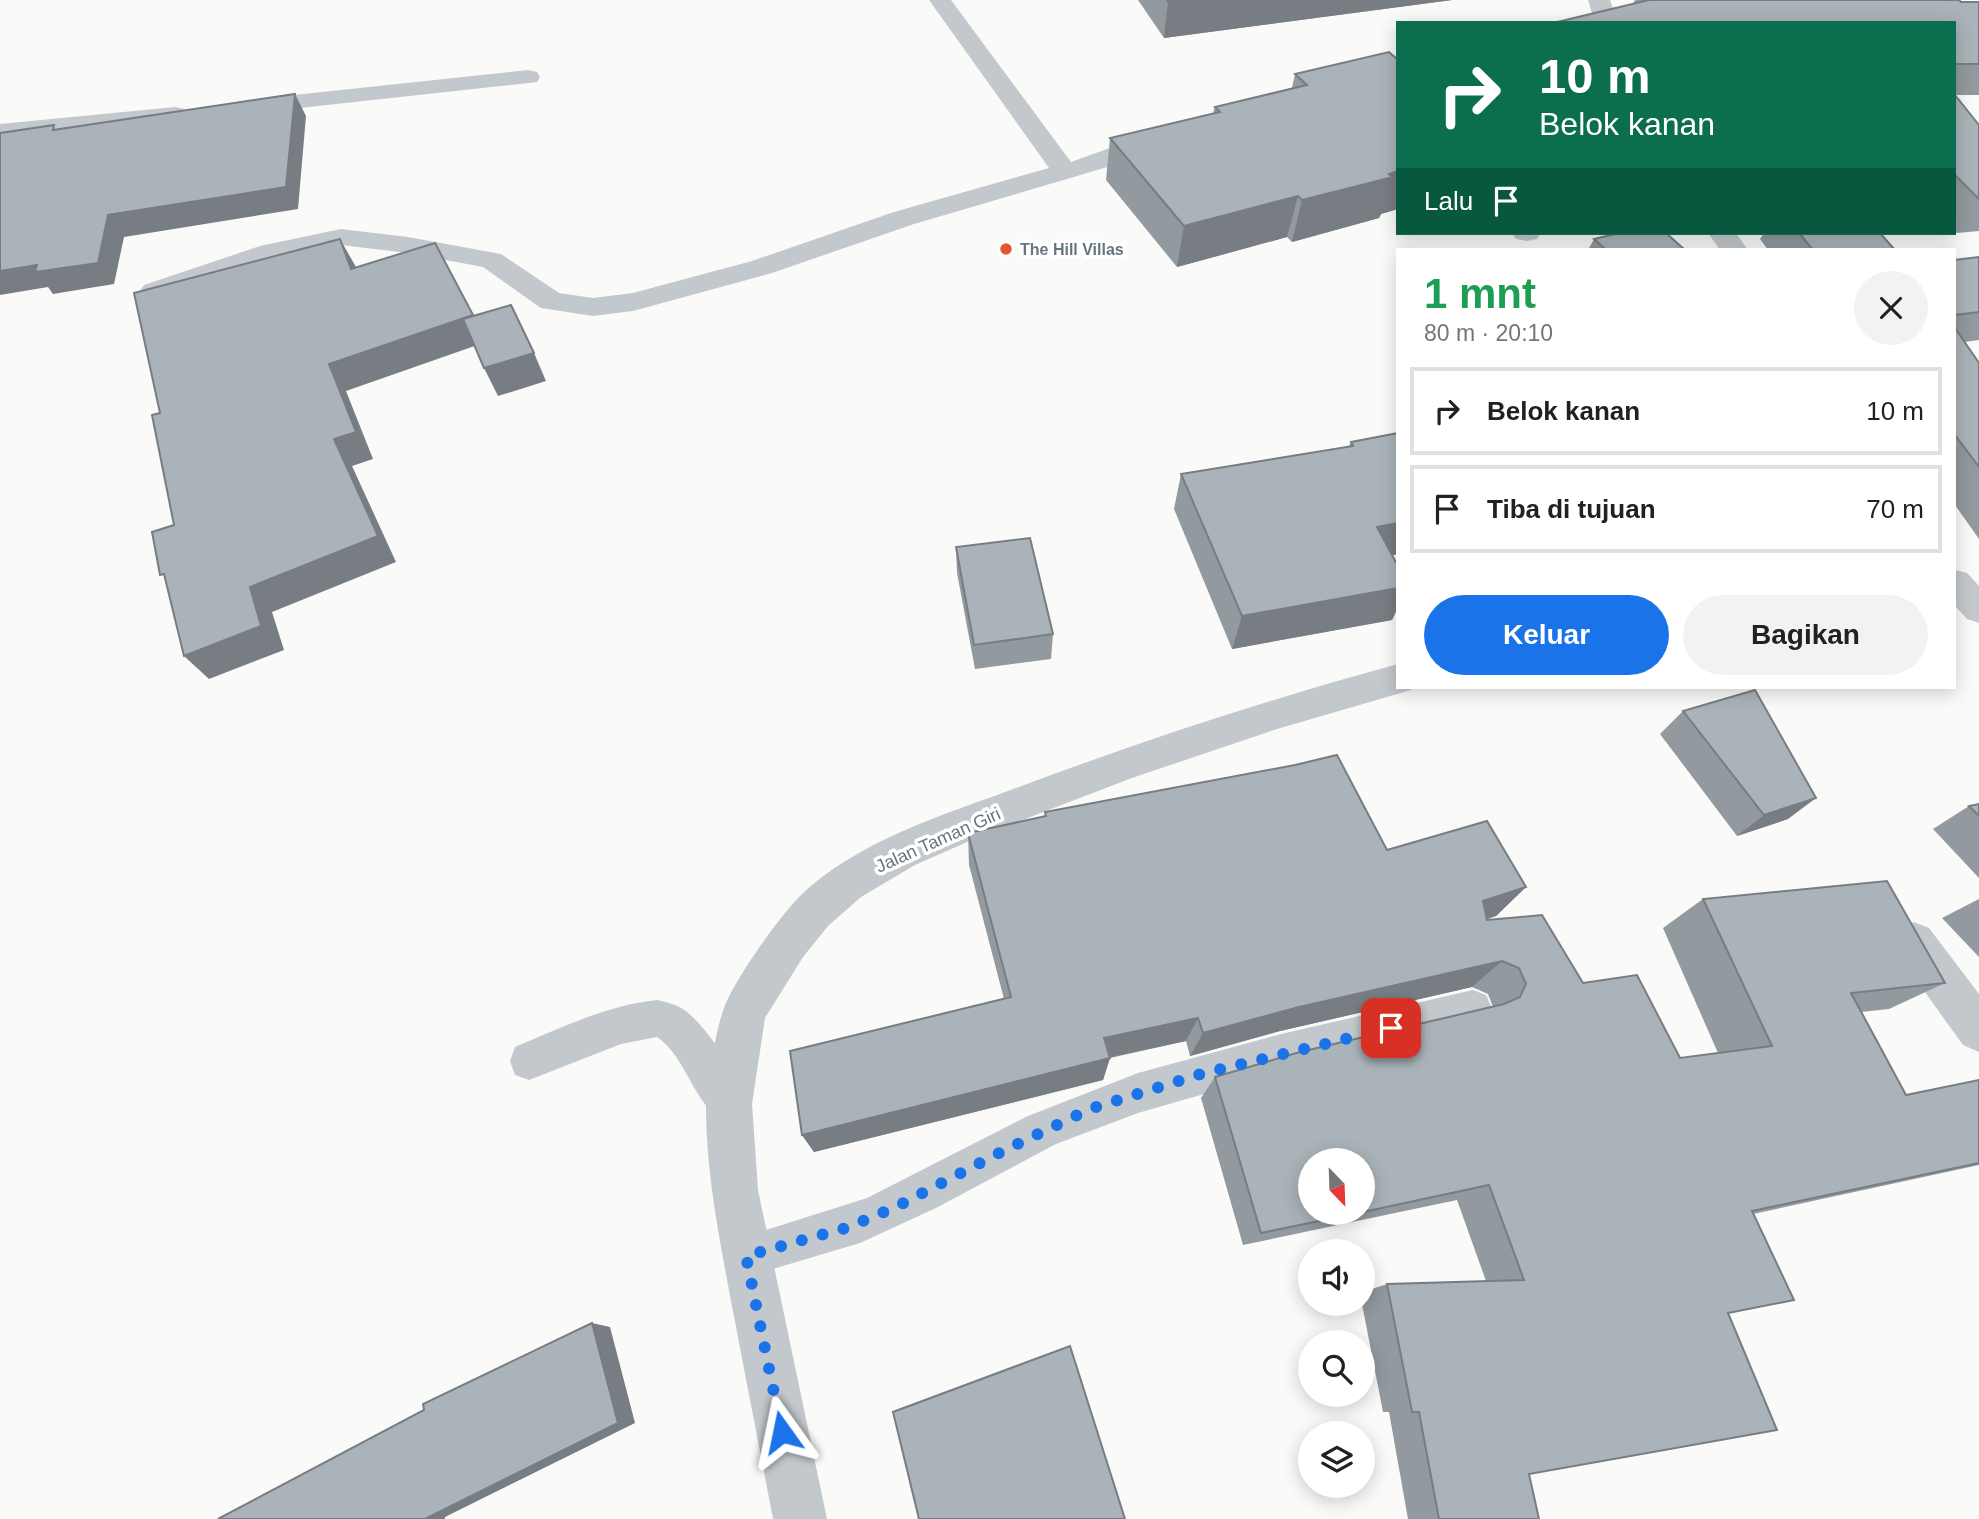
<!DOCTYPE html>
<html lang="id">
<head>
<meta charset="utf-8">
<style>
	body { margin:0; font-family:Arial,sans-serif; background:#f2f2f2; color:#202124; height:100vh; display:flex; flex-direction:column; font-size:26px; white-space:nowrap }
	* { box-sizing:border-box; margin:0 }
	p { font-size:23px; color:#757577 }
	.icon { flex:none; width:38px; height:38px; fill:none; stroke:currentColor; stroke-width:2; stroke-linecap:round; stroke-linejoin:round }
	.map { position:relative; flex:1; overflow:hidden }
	.sheet { position:absolute; left:1396px; top:248px; width:560px; height:441px; display:flex; flex-direction:column; background:#fff; border-radius:0px; box-shadow:0 4px 18px #0003 }
	.sheet>* { flex:none }
	.guide { position:absolute; left:1396px; top:21px; width:560px; height:214px; border-radius:0px; box-shadow:0 4px 18px #0003; background:#0b6e4f; color:#fff; overflow:hidden }
	.needle { width:46px; rotate:157deg }
	.controls { position:absolute; left:1298px; top:1148px; display:grid; gap:14px }
	.controls a { display:grid; place-items:center; width:77px; height:77px; border-radius:50%; background:#fff; box-shadow:0 4px 18px #0003; font-size:35px }
	.pin { position:absolute; display:grid; place-items:center; width:60px; height:60px; color:#fff; margin:-30px; border-radius:14px; box-shadow:0 4px 10px #0006 }
	.me { position:absolute; width:77px; margin:-38px; rotate:348deg; stroke-linejoin:round; filter:drop-shadow(0 0 5px #0008) }
	.turn { display:flex; align-items:center; gap:24px; height:147px; padding:0 28px; font-size:32px }
	.turn .icon { width:91px; height:91px; stroke-width:2.5 }
	.turn b { display:block; font-size:49px; line-height:60px }
	.then { display:flex; align-items:center; height:66px; padding:0 28px; background:#0003; gap:14px; font-size:26px }
	.round { display:grid; place-items:center; flex:none; width:74px; height:74px; border-radius:37px; background:#f2f2f2 }
	.head { display:flex; align-items:center; justify-content:space-between; height:119px; padding:0 28px }
	h1 { font-size:42px; font-weight:800; line-height:52px; color:#1e9e55 }
	.action { display:flex; gap:14px; margin-top:auto; padding:14px 28px }
	.action a { flex:1; height:80px; border-radius:42px; background:#1a73e8; color:#fff; font-size:28px; font-weight:800; line-height:80px; text-align:center }
	.action a+a { background:#f2f2f2; color:#202124 }
	ul { padding:0; list-style:none }
	li { display:flex; align-items:center; gap:21px; height:88px; margin:0 14px 10px; padding:0 14px; border:4px solid #e0e0e0; border-radius:0px }
	li div { flex:1 }
	li b { display:block; font-size:26px }
	li em { font-style:normal }
	.map>svg:first-child { display:block }
	.lines { fill:none; stroke-linecap:round; stroke-linejoin:round }
	.service { fill:#c3c8cc; fill-rule:evenodd }
	.minor { fill:#c3c8cc; fill-rule:evenodd }
	.tertiary { fill:#c3c8cc; fill-rule:evenodd }
	.wall { fill:#929a9f; fill-rule:evenodd }
	.shaded-wall { fill:#777d82 }
	.building { fill:#aab3b9; stroke:#777d82; stroke-width:2 }
	.route { stroke:#1a73e8; stroke-width:12; stroke-dasharray:0 21.6 }
	.poi-dot { fill:#e4572e; stroke:#fff; stroke-width:2.5 }
	.labels { text-anchor:middle; dominant-baseline:central; stroke-width:7; stroke-linejoin:round; paint-order:stroke }
	.far-poi-label { font-size:16px; font-weight:bold; fill:#657683; stroke:#fff; text-anchor:start }
	.street-label { font-size:18px; fill:#657683; stroke:#fff }
</style>
</head>
<body>
<div class="map">
<svg width="1979" height="1519" viewBox="0 0 1979 1519">
	<rect width="100%" height="100%" fill="#fafaf8"/>
	<g class="lines">
		<!-- service -->
		<g class="service">
			<polygon points="1473,990 1486,995 1492,1008 1486,1021 1473,1026 1281,1072 1138,1113 1056,1144 936,1208 860,1243 746,1277 731,1271 725,1256 731,1241 867,1198 1028,1116 1138,1073 1281,1034"/>
			<path d="M657 1000C666 1002 675 1004 683 1009 707 1025 738 1077 749 1104L743 1118 729 1124C694 1109 688 1058 657 1037L621 1044 529 1080 515 1075 510 1061 515 1047C561 1028 607 1005 657 1000Z"/>
		</g>
		<!-- minor -->
		<g class="minor">
			<polygon points="929,0 951,0 1071,162 1157,131 1166,134 1170,139 1166,144 1111,166 914,224 772,273 633,311 593,316 541,308 483,267 408,253 341,245 277,259 154,300 144,297 140,291 144,285 260,246 341,229 408,237 501,254 559,293 593,298 633,293 752,261 894,212 1049,168"/>
			<polygon points="528,70 537,72 540,77 537,82 246,114 237,112 234,107 237,102 246,100"/>
			<polygon points="175,107 184,109 187,114 184,119 0,140 0,124"/>
			<polygon points="1512,233 1541,233 1537,239 1527,241 1516,239"/>
			<polygon points="1955,570 1967,573 1979,586 1979,623 1967,619 1955,606"/>
			<polygon points="1914,922 1929,928 1979,994 1979,1052 1963,1045 1899,956 1893,942 1899,928"/>
		</g>
		<!-- tertiary -->
		<g class="tertiary">
			<polygon points="1588,0 1610,0 1618,23 1595,23"/>
			<polygon points="1708,233 1736,233 1748,250 1720,250"/>
			<path d="M1398 664V688H1412L1411 690 1277 729 1132 778 983 835 915 865 861 897 828 926 803 957 765 1018 752 1104 758 1190 827 1519H773C759 1446 745 1374 731 1301 719 1236 706 1173 706 1107 706 1086 716 1031 723 1011 731 984 779 917 799 897 858 840 944 815 1019 787 1144 740 1270 699 1398 664Z"/>
		</g>
	</g>
	<!-- wall -->
	<g class="wall">
		<polygon points="1138,0 1452,0 1164,38"/>
		<polygon points="1635,0 1959,0 1961,2 1979,2 1979,95 1955,95 1979,125 1979,231 1957,233 1955,231 1955,23 1633,4"/>
		<polygon points="1398,60 1398,209 1381,214 1379,218 1292,242 1287,237 1177,267 1106,180 1110,138 1213,113 1215,107 1292,88 1295,74"/>
		<polygon points="1764,233 1880,233 1895,250 1768,250 1760,239"/>
		<polygon points="1594,239 1685,250 1588,250"/>
		<polygon points="1979,257 1979,340 1964,342 1979,363 1979,539 1955,505 1955,260"/>
		<polygon points="1398,433 1398,554 1392,555 1398,566 1398,607 1392,620 1232,649 1174,509 1181,474 1349,446 1351,442"/>
		<polygon points="956,547 1053,634 1051,659 975,669 957,573"/>
		<polygon points="1683,711 1788,819 1737,836 1660,734"/>
		<polygon points="1979,804 1979,878 1933,829 1969,806"/>
		<path d="M1045 812 1387 850 1526 887 1496 916 1487 919V920L1583 983 1680 1058 1718 1053 1663 928 1703 899 1945 983 1889 1009 1861 1012 1906 1095 1979 1080V1165L1753 1214 1728 1313 1529 1474 1539 1519H1408L1389 1412H1383L1362 1304H1363V1292L1387 1284 1486 1281 1457 1200 1243 1245 1201 1098 1215 1077 1493 1007 1488 994 1472 987 1280 1031 1190 1056 1186 1041 1110 1058 1103 1080 814 1152 802 1135 1004 999 969 865 968 833 1045 816ZM1363 1160V1213H1311Z"/>
		<polygon points="1979,899 1979,957 1942,918"/>
	</g>
	<!-- shaded-wall -->
	<g class="shaded-wall">
		<polygon points="1187,0 1452,0 1164,38 1168,2"/>
		<polygon points="295,94 306,116 298,209 124,237 114,284 53,294 48,287 0,295 0,271 37,265 108,215"/>
		<polygon points="1398,171 1398,209 1381,214 1379,218 1292,242 1302,200"/>
		<polygon points="1298,196 1287,237 1177,267 1184,226"/>
		<polygon points="340,239 356,267 351,269"/>
		<polygon points="473,315 486,342 346,391 373,459 352,466 396,562 272,612 284,650 209,679 184,656 250,587 334,439 329,364"/>
		<polygon points="534,353 546,381 498,396 484,368"/>
		<polygon points="1398,523 1398,554 1362,562 1377,527"/>
		<polygon points="1398,588 1398,607 1392,620 1232,649 1242,616"/>
		<polygon points="1816,798 1788,819 1737,836 1764,815"/>
		<polygon points="1526,887 1496,916 1455,930 1483,901"/>
		<polygon points="1502,961 1472,987 1280,1031 1190,1056 1203,1033 1299,1007"/>
		<polygon points="1198,1018 1186,1041 1097,1060 1104,1038"/>
		<polygon points="1110,1058 1103,1080 814,1152 802,1135"/>
		<polygon points="592,1323 610,1327 635,1423 445,1517 445,1519 425,1519"/>
	</g>
	<!-- building -->
	<g class="building">
		<polygon points="1167,0 1187,0 1168,2"/>
		<polygon points="1649,0 1959,0 1961,2 1979,2 1979,64 1955,64 1955,23 1553,23"/>
		<polygon points="1389,52 1398,60 1398,171 1389,174 1393,177 1302,200 1298,196 1184,226 1110,138 1220,112 1215,107 1307,85 1295,74"/>
		<polygon points="295,94 286,187 108,215 98,263 35,272 37,265 0,271 0,133 54,125 53,130"/>
		<polygon points="1955,95 1979,125 1979,199 1955,175"/>
		<polygon points="1619,233 1666,233 1685,250 1606,250 1594,239"/>
		<polygon points="1799,233 1880,233 1895,250 1813,250"/>
		<polygon points="340,239 351,269 435,243 473,315 329,364 356,432 334,439 378,536 250,587 261,626 184,656 164,574 160,575 152,532 174,525 152,415 160,413 134,293"/>
		<polygon points="1979,257 1979,312 1955,315 1955,260"/>
		<polygon points="511,305 534,353 484,368 463,319"/>
		<polygon points="1955,328 1979,363 1979,467 1955,435"/>
		<polygon points="1398,433 1398,523 1377,527 1398,566 1398,588 1242,616 1181,474 1353,446 1351,442"/>
		<polygon points="1030,538 1053,634 974,645 956,547"/>
		<polygon points="1755,690 1816,798 1764,815 1683,711"/>
		<polygon points="1337,755 1387,850 1487,821 1526,887 1483,901 1487,920 1542,915 1583,983 1637,975 1680,1058 1772,1046 1703,899 1887,881 1945,983 1851,993 1906,1095 1979,1080 1979,1163 1752,1211 1794,1300 1728,1313 1777,1430 1529,1474 1539,1519 1439,1519 1419,1412 1412,1412 1387,1284 1524,1280 1489,1185 1363,1212 1363,1160 1311,1160 1311,1213 1358,1213 1261,1233 1215,1077 1300,1052 1504,1004 1520,997 1526,984 1519,968 1502,961 1299,1007 1203,1033 1198,1018 1104,1038 1110,1058 802,1135 790,1051 1011,997 968,833 1046,816 1045,812 1295,765"/>
		<polygon points="1979,804 1979,816 1969,806"/>
		<polygon points="592,1323 618,1423 425,1519 218,1519 424,1410 423,1404"/>
		<polygon points="1070,1346 1125,1519 919,1519 893,1412"/>
	</g>
	<g class="lines">
		<!-- route -->
		<polyline class="route" points="782,1432 746,1256 846,1228 896,1207 1007,1149 1090,1109 1201,1074 1391,1028"/>
	</g>
	<!-- markers -->
	<circle class="poi-dot" cx="1006" cy="249" r="7"/>
	<g class="labels">
		<!-- far-poi labels -->
		<g class="far-poi-label">
			<text x="1020" y="249">The Hill Villas</text>
		</g>
		<!-- street labels -->
		<g class="street-label">
			<text transform="translate(938 840) rotate(-24)">Jalan Taman Giri</text>
		</g>
	</g>
</svg>
<div class="controls">
<a><svg class="needle" viewBox="-14 -14 28 28"><path d="M0-13l5 13h-10z" fill="#e53935"/><path d="M0 13l5-13h-10z" fill="#757577"/></svg></a>
<a><svg class="icon" aria-label="sound" viewBox="0 0 24 24"><path d="M4 9h4l5-4v14l-5-4H4zM17 9q2 3 0 6"/></svg></a>
<a><svg class="icon" aria-label="search" viewBox="0 0 24 24"><circle cx="10" cy="10" r="6"/><path d="M15 15l6 6"/></svg></a>
<a><svg class="icon" aria-label="layers" viewBox="0 0 24 24"><path d="M12 4l9 5-9 5-9-5zM3 14l9 5 9-5"/></svg></a>
</div>
<div class="pin" style="left:1391px;top:1028px;background:#d93025"><svg class="icon" aria-label="arrive" viewBox="0 0 24 24"><path d="M6 21V4h12l-3 4 3 4H6"/></svg></div>
<svg class="me" style="left:782px;top:1432px" viewBox="-20 -20 40 40"><path d="M0-17L14 15 0 8-14 15z" fill="#1a73e8" stroke="#fff" stroke-width="4"/></svg>
<div class="guide">
<div class="turn"><svg class="icon" aria-label="right" viewBox="0 0 24 24"><path d="M7 20v-9h11M14 6l5 5-5 5"/></svg><div><b>10 m</b>Belok kanan</div></div>
<div class="then">Lalu<svg class="icon" aria-label="arrive" viewBox="0 0 24 24"><path d="M6 21V4h12l-3 4 3 4H6"/></svg></div>
</div>
<section class="sheet">
<div class="head"><div><h1>1 mnt</h1><p>80 m · 20:10</p></div><a class="round"><svg class="icon" aria-label="close" viewBox="0 0 24 24"><path d="M6 6l12 12M18 6L6 18"/></svg></a></div>
<ul>
<li><svg class="icon" aria-label="right" viewBox="0 0 24 24"><path d="M7 20v-9h11M14 6l5 5-5 5"/></svg><div><b>Belok kanan</b></div><em>10 m</em></li>
<li><svg class="icon" aria-label="arrive" viewBox="0 0 24 24"><path d="M6 21V4h12l-3 4 3 4H6"/></svg><div><b>Tiba di tujuan</b></div><em>70 m</em></li>
</ul>
<div class="action"><a>Keluar</a><a>Bagikan</a></div>
</section>
</div>
</body>
</html>
